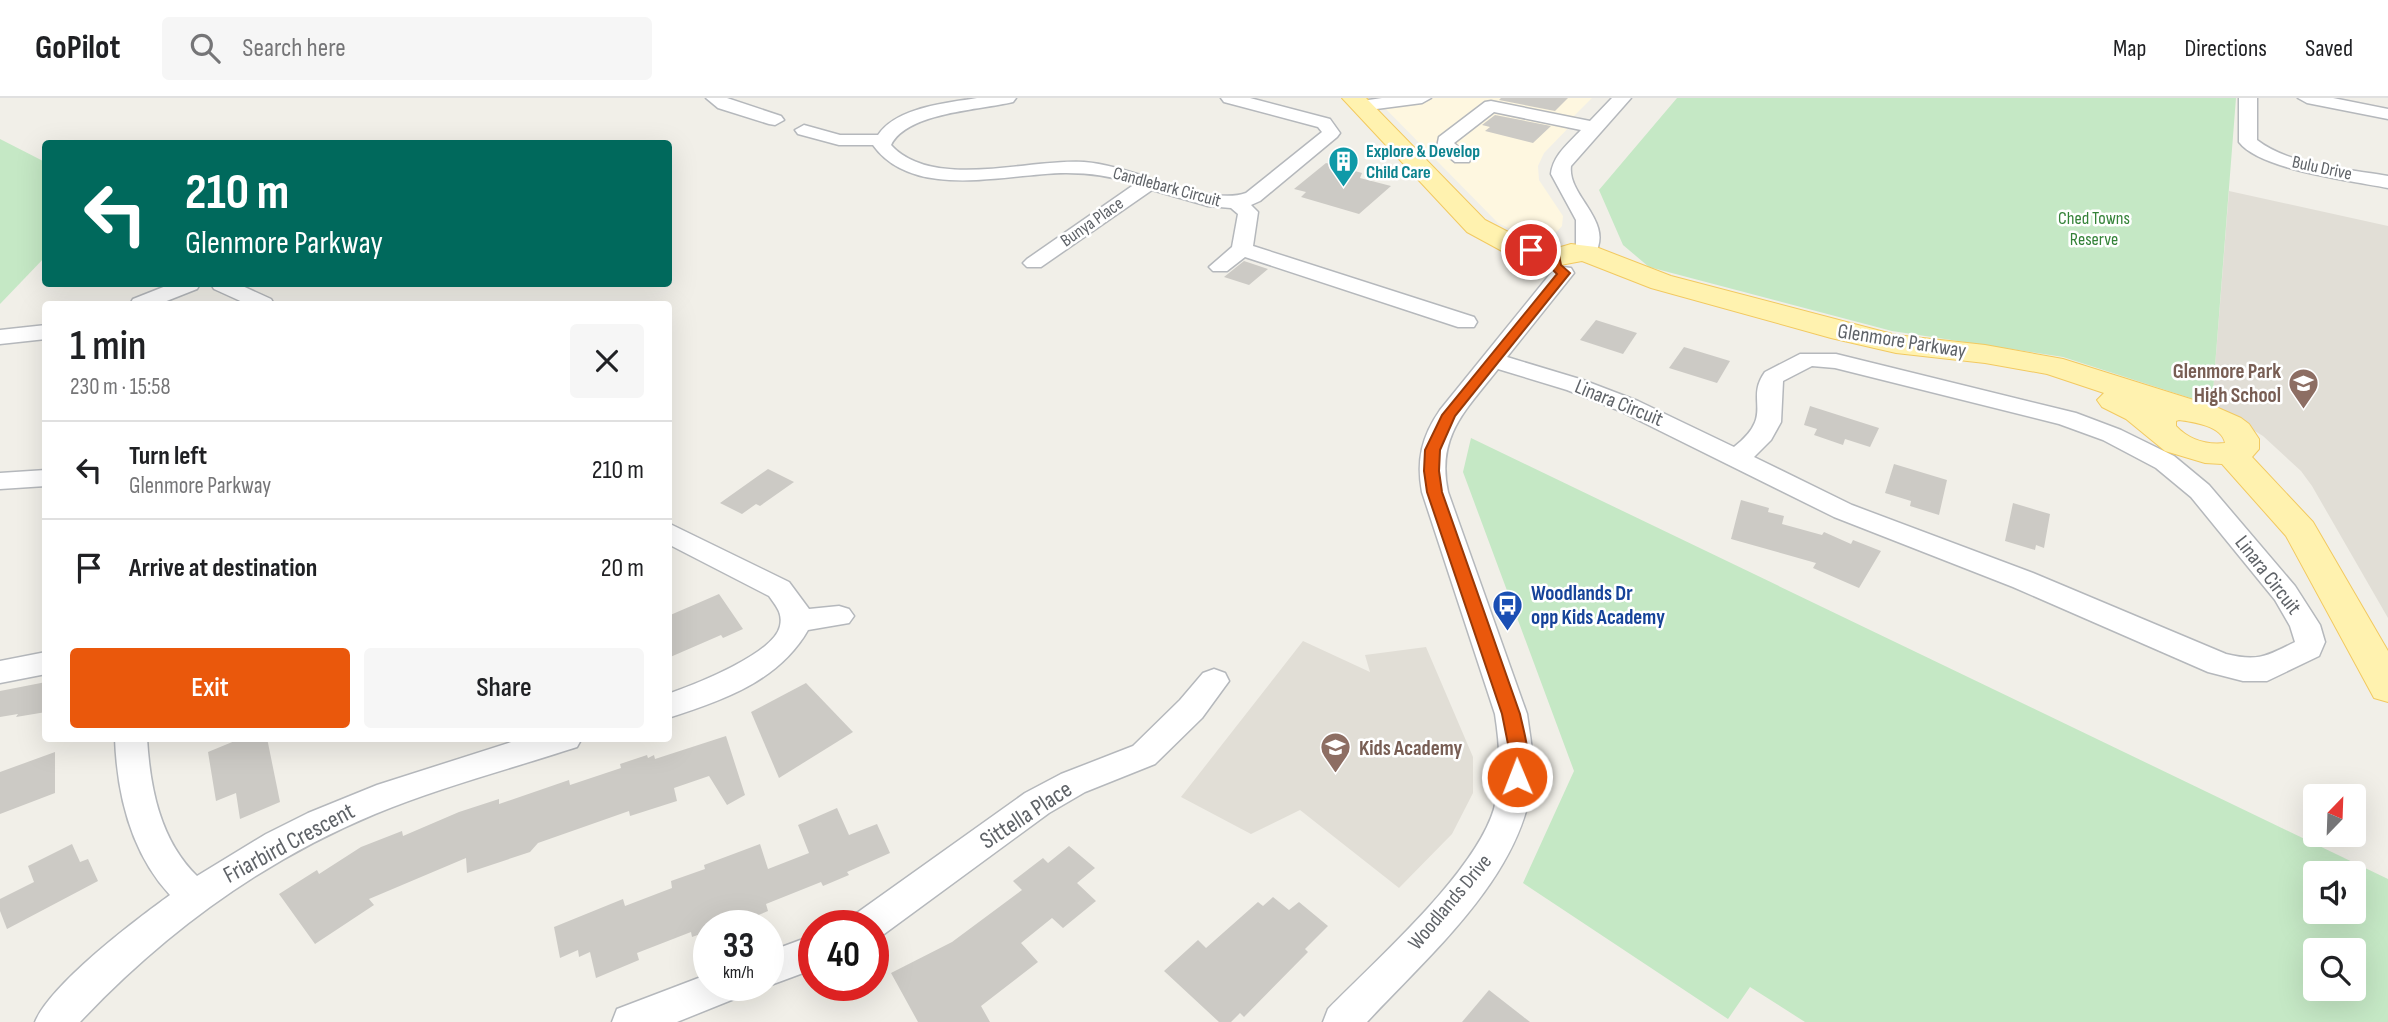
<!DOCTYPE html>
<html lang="en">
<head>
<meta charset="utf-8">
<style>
	body { margin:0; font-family:"Sofia Sans Condensed",sans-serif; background:#f6f6f6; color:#202124; height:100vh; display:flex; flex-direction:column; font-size:26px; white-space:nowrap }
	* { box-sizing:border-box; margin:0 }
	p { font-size:23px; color:#757577 }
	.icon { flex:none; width:38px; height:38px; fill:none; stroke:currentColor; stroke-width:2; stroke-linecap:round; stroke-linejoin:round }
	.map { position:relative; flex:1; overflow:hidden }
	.drawer { position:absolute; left:42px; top:203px; width:630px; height:441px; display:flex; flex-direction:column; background:#fff; border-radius:7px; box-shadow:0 7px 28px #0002 }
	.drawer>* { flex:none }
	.top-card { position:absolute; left:42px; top:42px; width:630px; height:147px; border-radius:7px; box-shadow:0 7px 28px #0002; background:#00695c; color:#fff; overflow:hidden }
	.needle { width:46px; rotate:23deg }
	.controls { position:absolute; left:2303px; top:686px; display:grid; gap:14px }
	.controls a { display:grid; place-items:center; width:63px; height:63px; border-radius:7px; background:#fff; box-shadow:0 7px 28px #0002; font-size:35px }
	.speed { position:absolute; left:693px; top:812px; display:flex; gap:14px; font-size:35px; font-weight:700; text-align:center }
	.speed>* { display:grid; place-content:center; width:91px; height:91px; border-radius:50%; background:#fff; box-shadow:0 7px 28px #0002; line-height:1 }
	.speed small { font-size:18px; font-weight:400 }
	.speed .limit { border:10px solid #d22; background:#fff; color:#111 }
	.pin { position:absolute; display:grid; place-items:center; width:60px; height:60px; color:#fff; margin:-30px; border:4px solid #fff; border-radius:50%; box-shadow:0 2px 7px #0007 }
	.me { position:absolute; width:77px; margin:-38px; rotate:359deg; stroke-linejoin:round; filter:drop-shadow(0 0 5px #0008) }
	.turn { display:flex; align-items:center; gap:24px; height:147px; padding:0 28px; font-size:32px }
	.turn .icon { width:91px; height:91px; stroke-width:2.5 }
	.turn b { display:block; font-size:49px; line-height:60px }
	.round { display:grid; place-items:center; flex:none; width:74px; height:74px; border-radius:7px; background:#f6f6f6 }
	.head { display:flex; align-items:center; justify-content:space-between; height:119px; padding:0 28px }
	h1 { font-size:42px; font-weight:600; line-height:52px }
	.primary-button { display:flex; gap:14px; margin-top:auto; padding:14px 28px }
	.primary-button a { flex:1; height:80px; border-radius:7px; background:#ea580c; color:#fff; font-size:28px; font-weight:600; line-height:80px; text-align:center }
	.primary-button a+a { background:#f6f6f6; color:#202124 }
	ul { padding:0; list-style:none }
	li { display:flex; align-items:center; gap:21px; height:98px; padding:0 28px; border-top:2px solid #e0e0e0 }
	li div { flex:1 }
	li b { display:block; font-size:26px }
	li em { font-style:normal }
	header { display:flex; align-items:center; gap:42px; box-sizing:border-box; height:98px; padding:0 35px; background:#fff; border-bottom:2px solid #e0e0e0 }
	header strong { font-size:33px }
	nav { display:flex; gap:38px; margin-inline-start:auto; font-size:24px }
	.search { width:490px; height:63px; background:#f6f6f6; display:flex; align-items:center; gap:18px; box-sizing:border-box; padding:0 24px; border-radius:7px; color:#757577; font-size:26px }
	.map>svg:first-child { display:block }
	.commercial { fill:#fef7e0 }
	.education { fill:#e1ded6 }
	.green { fill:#c5e8c5; fill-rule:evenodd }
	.building { fill:#cccac5 }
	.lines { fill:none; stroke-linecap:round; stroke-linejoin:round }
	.minor-casing { stroke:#b5b8bc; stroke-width:3 }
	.major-casing { stroke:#f2c960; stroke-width:2 }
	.minor { fill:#fff; fill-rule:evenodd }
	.major { fill:#fff2af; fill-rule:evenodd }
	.route { fill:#ea580c; stroke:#983908; stroke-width:2 }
	.labels { text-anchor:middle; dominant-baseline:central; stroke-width:5; stroke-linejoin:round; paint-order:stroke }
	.far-culture-label { font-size:18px; font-weight:bold; fill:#0d838f; stroke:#fff; text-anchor:start }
	.far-street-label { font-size:18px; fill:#5f6368; stroke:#fff }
	.far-park-label { font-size:18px; fill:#348238; stroke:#fff }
	.street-label { font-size:21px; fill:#5f6368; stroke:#fff }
	.education-label { font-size:21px; font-weight:bold; fill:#785e54; stroke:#fff; text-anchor:end }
	.transit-label { font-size:21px; font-weight:bold; fill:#164399; stroke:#fff; text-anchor:start }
	.near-street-label { font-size:24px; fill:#5f6368; stroke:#fff }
</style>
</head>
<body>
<header>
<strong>GoPilot</strong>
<div class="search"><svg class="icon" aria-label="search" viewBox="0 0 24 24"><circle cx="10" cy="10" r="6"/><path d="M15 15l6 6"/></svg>Search here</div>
<nav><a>Map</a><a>Directions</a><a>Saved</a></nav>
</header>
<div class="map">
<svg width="2388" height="924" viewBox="0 0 2388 924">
	<rect width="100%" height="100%" fill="#f1efe8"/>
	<!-- commercial -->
	<polygon class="commercial" points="1375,0 1592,0 1574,18 1579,19 1544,55 1538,68 1539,82 1563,118 1562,128 1552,139 1521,136 1498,125"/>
	<!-- education -->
	<g class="education">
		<polygon points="2229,93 2388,128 2388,520 2312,388 2301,373 2263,338 2212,307"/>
		<polygon points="1303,543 1370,574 1365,557 1426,549 1473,659 1473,695 1452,736 1399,790 1300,712 1251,736 1181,699"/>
	</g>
	<!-- green -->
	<g class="green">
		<polygon points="1677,0 2236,0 2212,307 2063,259 1892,233 1649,169 1623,147 1599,92"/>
		<polygon points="0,41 45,64 46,158 0,206"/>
		<path d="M1471 340 2388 781V924H1805L1750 889 1728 921 1523 785 1574 673 1463 374ZM2354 775V814H2315V775ZM2354 852V891H2315V852Z"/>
	</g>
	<!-- building -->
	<g class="building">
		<polygon points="1501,0 1568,0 1555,13 1499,2"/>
		<polygon points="1495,17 1551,28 1533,45 1485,33 1490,29 1482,27"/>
		<polygon points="1326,65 1362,75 1360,80 1391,88 1359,116 1301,99 1306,94 1294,91"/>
		<polygon points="1244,163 1268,171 1249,187 1224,179"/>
		<polygon points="1596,222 1637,235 1623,256 1580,242"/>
		<polygon points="1684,249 1730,263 1717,285 1669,270"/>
		<polygon points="1810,308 1879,330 1870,349 1845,341 1843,347 1814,337 1817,331 1804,327"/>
		<polygon points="1894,366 1947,382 1939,417 1910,408 1911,403 1885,395"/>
		<polygon points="768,371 794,384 760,408 756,406 742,416 720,405"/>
		<polygon points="1741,402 1769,410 1768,414 1784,418 1782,426 1822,437 1824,434 1851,446 1853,442 1881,453 1859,490 1813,470 1816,465 1731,441"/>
		<polygon points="2013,405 2050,416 2044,450 2036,447 2035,452 2005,443"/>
		<polygon points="719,496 743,531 723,540 721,537 668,560 668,518"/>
		<polygon points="46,584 46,614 16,619 18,616 0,619 0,593"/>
		<polygon points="806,585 853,634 779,680 751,614"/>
		<polygon points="726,638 745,697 727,707 709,678 674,690 677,703 630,718 629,713 538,745 530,754 467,775 466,760 369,801 374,807 315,846 279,796 317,772 319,776 361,749 402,733 403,738 459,714 499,701 499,706 569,682 570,687 621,670 620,666 647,657 648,660 654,657 655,661"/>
		<polygon points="242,640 267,640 280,704 240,721 236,695 216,703 208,654"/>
		<polygon points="55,654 55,695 0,716 0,674"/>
		<polygon points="837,710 849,737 877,726 890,755 847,774 849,777 823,788 821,784 766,806 768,813 737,826 736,822 722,828 709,828 709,833 692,839 691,834 637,855 639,862 596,880 590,854 579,859 578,852 560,860 554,829 623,801 625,808 672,790 671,783 705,771 704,767 760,746 768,771 809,755 798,727"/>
		<polygon points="72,746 80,764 88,761 98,783 7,831 0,813 0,801 34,784 28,768"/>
		<polygon points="1069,748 1095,770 1077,785 1096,803 1063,830 1052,820 1021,845 1038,864 981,908 990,924 918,924 891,875 952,844 1022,792 1013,783 1043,760 1048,765"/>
		<polygon points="1273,799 1289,812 1299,804 1328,828 1305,851 1308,854 1244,919 1240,915 1231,924 1219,924 1164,873 1198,842 1206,850 1258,804 1263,808"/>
		<polygon points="1489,892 1530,924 1462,924"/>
	</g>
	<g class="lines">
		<defs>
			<g id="minor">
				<polygon points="706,0 727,0 781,18 784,22 775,27 769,26 718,10"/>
				<path d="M977 0H1016L1013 4C981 12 907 14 891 47 933 93 1030 60 1084 64 1131 67 1208 109 1246 95L1322 34 1318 29 1224 4 1221 0H1250L1330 21 1340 35 1337 39 1260 103 1251 107 1258 114 1253 148 1474 219 1477 224 1474 229H1458L1245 159 1227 173H1213L1209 169 1232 149 1238 116 1231 110 1208 108 1152 92 1041 169H1027L1023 165 1027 161 1135 86C1112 78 1090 75 1066 75 1009 75 914 104 873 47H839L798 36 795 32 804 27 840 37H878C897 9 947 5 977 0Z"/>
				<polygon points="1382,0 1431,0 1422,5 1361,13 1352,8 1355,4"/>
				<path d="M1612 0H1631L1571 68C1567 99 1617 124 1593 159H1579L1576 155V122L1551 76C1553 57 1569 45 1581 32L1494 14 1454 45 1471 60 1469 64H1455L1437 49 1439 39 1485 4 1491 3 1590 23Z"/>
				<path d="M2239 0H2257V42C2291 68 2347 71 2388 78V90C2353 83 2260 72 2239 44Z"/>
				<polygon points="2298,0 2333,0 2388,11 2388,21 2307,5"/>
				<path d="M1563 169 1571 170 1574 175 1507 259 1583 282 1638 303 1734 349C1776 316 1744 303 1765 274L1800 256H1836L2076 315 2121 332 2174 358 2209 387 2295 488 2320 527 2325 544 2319 558 2267 583H2243L2208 574 2013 489 1834 419 1620 313 1567 292 1498 271C1466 312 1436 338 1448 394L1527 616C1530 639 1535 662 1532 685 1520 780 1429 857 1367 924H1323L1328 911C1376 862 1475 775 1494 711 1502 679 1500 648 1495 616L1422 394C1416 362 1422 338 1440 312L1555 170ZM1812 268 1835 270 2059 326 2103 342 2156 370 2191 399 2275 502 2290 528 2295 544C2267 558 2258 564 2226 556L2033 475 1852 407 1754 359 1771 342 1781 324 1783 283Z"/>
				<polygon points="171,186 200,186 197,191 159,206 130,206 133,201"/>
				<polygon points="211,186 238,186 271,201 274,206 247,206 214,191"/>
				<polygon points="46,227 46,241 0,246 0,232"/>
				<polygon points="46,372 46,388 0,391 0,375"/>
				<path d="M668 425 789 484 809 511 839 508 849 511 854 518 849 525 808 532C779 583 722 603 668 620V596C694 587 774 556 780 528 783 515 776 508 769 498L668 446Z"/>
				<polygon points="46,554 46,576 0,585 0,563"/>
				<polygon points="1214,571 1225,575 1229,583 1202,620 1155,666 1085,694 1049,715 880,839 873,842 873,828 849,828 854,817 1025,695 1061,676 1133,648 1180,602 1203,575"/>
				<path d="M115 640H147C150 690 160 742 197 778L266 736 308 715 377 687 524 640H582L577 649C510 671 440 689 375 716 262 763 164 835 80 924H35C51 886 134 823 170 797 131 755 117 696 115 640Z"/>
				<polygon points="814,837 814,871 768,888 766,887 768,887 768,854"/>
				<polygon points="709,876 709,887 745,887 739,899 677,924 612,924 617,911"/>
			</g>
			<path id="major" d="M1342 0H1366L1485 122 1522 141 1554 151 1571 146 1596 149 1671 178 1896 237 1985 247 2063 261 2216 309 2241 320 2249 326 2259 341V351L2252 359 2313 424 2388 553V604L2374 600 2286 438 2222 366 2205 365 2165 353 2126 321 2102 309 2097 302 2104 295 2047 276 1985 265 1896 255 1831 240 1651 190 1582 163 1555 168 1502 153 1467 134ZM2179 322C2194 324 2222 328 2225 345 2207 347 2189 342 2176 328V323Z"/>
		</defs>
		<!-- minor casing -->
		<use href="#minor" class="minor-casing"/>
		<!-- major casing -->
		<use href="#major" class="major-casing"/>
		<!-- minor -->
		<use href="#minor" class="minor"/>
		<!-- major -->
		<use href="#major" class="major"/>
	</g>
	<!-- route -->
	<path class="route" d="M1531 149 1559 157 1561 167 1570 175 1455 318 1440 352 1439 373 1442 394 1520 616C1524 635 1534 665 1524 684L1517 686 1511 684 1508 679V646L1502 616 1427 394 1424 373 1425 352 1442 317 1557 176 1549 168V162L1527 155 1525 152Z"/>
	<!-- icons -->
	<defs>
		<symbol id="building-pin" viewBox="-11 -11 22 30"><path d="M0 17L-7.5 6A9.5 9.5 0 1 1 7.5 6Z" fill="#0f9aa8" stroke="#fff"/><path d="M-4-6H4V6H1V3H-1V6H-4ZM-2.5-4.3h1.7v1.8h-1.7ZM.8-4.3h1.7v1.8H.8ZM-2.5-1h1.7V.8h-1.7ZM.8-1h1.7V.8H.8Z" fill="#fff"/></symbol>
		<symbol id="school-pin" viewBox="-11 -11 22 30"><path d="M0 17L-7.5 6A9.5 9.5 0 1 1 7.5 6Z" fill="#8d6e63" stroke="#fff"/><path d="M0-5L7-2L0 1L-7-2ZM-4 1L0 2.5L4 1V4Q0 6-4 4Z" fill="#fff"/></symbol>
		<symbol id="bus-pin" viewBox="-11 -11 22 30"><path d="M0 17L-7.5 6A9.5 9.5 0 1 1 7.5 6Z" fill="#1a4fb4" stroke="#fff"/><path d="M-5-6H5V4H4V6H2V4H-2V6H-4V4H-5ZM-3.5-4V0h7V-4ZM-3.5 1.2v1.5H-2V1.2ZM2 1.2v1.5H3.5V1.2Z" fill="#fff"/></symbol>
	</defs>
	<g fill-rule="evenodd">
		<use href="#building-pin" x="1326" y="46" width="35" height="47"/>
		<use href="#school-pin" x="2286" y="268" width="35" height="47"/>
		<use href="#bus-pin" x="1490" y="490" width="35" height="47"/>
		<use href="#school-pin" x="1318" y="632" width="35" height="47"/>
	</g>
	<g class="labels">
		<!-- far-culture labels -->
		<g class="far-culture-label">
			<text x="1366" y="53">Explore &amp; Develop<tspan x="1366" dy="21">Child Care</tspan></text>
		</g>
		<!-- far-street labels -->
		<g class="far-street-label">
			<text transform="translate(2322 70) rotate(12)">Bulu Drive</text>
			<text transform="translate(1167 89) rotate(15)">Candlebark Circuit</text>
			<text transform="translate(1092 124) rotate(-35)">Bunya Place</text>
		</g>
		<!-- far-park labels -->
		<g class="far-park-label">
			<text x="2094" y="120">Ched Towns<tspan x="2094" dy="21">Reserve</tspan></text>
		</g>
		<!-- street labels -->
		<g class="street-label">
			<text transform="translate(1902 243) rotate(9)">Glenmore Parkway</text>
			<text transform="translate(1619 305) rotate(22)">Linara Circuit</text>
			<text transform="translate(2268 477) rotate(52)">Linara Circuit</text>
			<text transform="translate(1450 804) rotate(-50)">Woodlands Drive</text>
		</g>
		<!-- education labels -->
		<g class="education-label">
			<text x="2281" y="273">Glenmore Park<tspan x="2281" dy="24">High School</tspan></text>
			<text x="1359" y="650" text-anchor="start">Kids Academy</text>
		</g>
		<!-- transit labels -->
		<g class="transit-label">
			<text x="1531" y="495">Woodlands Dr<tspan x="1531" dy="24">opp Kids Academy</tspan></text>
		</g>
		<!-- near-street labels -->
		<g class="near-street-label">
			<text transform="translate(1026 717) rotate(-33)">Sittella Place</text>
			<text transform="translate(289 745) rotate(-28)">Friarbird Crescent</text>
		</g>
	</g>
</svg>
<div class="controls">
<a><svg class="needle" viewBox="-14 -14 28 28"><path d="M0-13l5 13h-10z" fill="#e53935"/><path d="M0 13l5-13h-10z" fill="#757577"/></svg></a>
<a><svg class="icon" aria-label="sound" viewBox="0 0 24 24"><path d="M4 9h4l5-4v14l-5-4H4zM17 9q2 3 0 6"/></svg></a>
<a><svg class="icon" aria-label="search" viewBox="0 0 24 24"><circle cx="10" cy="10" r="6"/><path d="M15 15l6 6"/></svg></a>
</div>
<div class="speed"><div>33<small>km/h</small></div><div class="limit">40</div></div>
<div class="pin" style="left:1531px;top:152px;background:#d93025"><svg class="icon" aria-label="arrive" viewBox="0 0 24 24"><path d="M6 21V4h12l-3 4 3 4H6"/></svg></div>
<svg class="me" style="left:1517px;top:679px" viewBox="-20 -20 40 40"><circle r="17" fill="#ea580c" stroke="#fff" stroke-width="3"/><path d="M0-11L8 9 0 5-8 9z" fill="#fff"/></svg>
<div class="top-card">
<div class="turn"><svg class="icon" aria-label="left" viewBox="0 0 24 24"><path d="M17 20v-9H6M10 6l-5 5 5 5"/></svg><div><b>210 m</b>Glenmore Parkway</div></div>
</div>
<section class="drawer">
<div class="head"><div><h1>1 min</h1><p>230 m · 15:58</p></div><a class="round"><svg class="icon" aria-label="close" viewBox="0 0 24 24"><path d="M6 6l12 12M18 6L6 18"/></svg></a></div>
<ul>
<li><svg class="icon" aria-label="left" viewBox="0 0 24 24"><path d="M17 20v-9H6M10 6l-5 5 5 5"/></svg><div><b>Turn left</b><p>Glenmore Parkway</p></div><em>210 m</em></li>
<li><svg class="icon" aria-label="arrive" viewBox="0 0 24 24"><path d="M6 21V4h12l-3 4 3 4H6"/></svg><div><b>Arrive at destination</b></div><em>20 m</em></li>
</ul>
<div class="primary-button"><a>Exit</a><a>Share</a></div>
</section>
</div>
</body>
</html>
